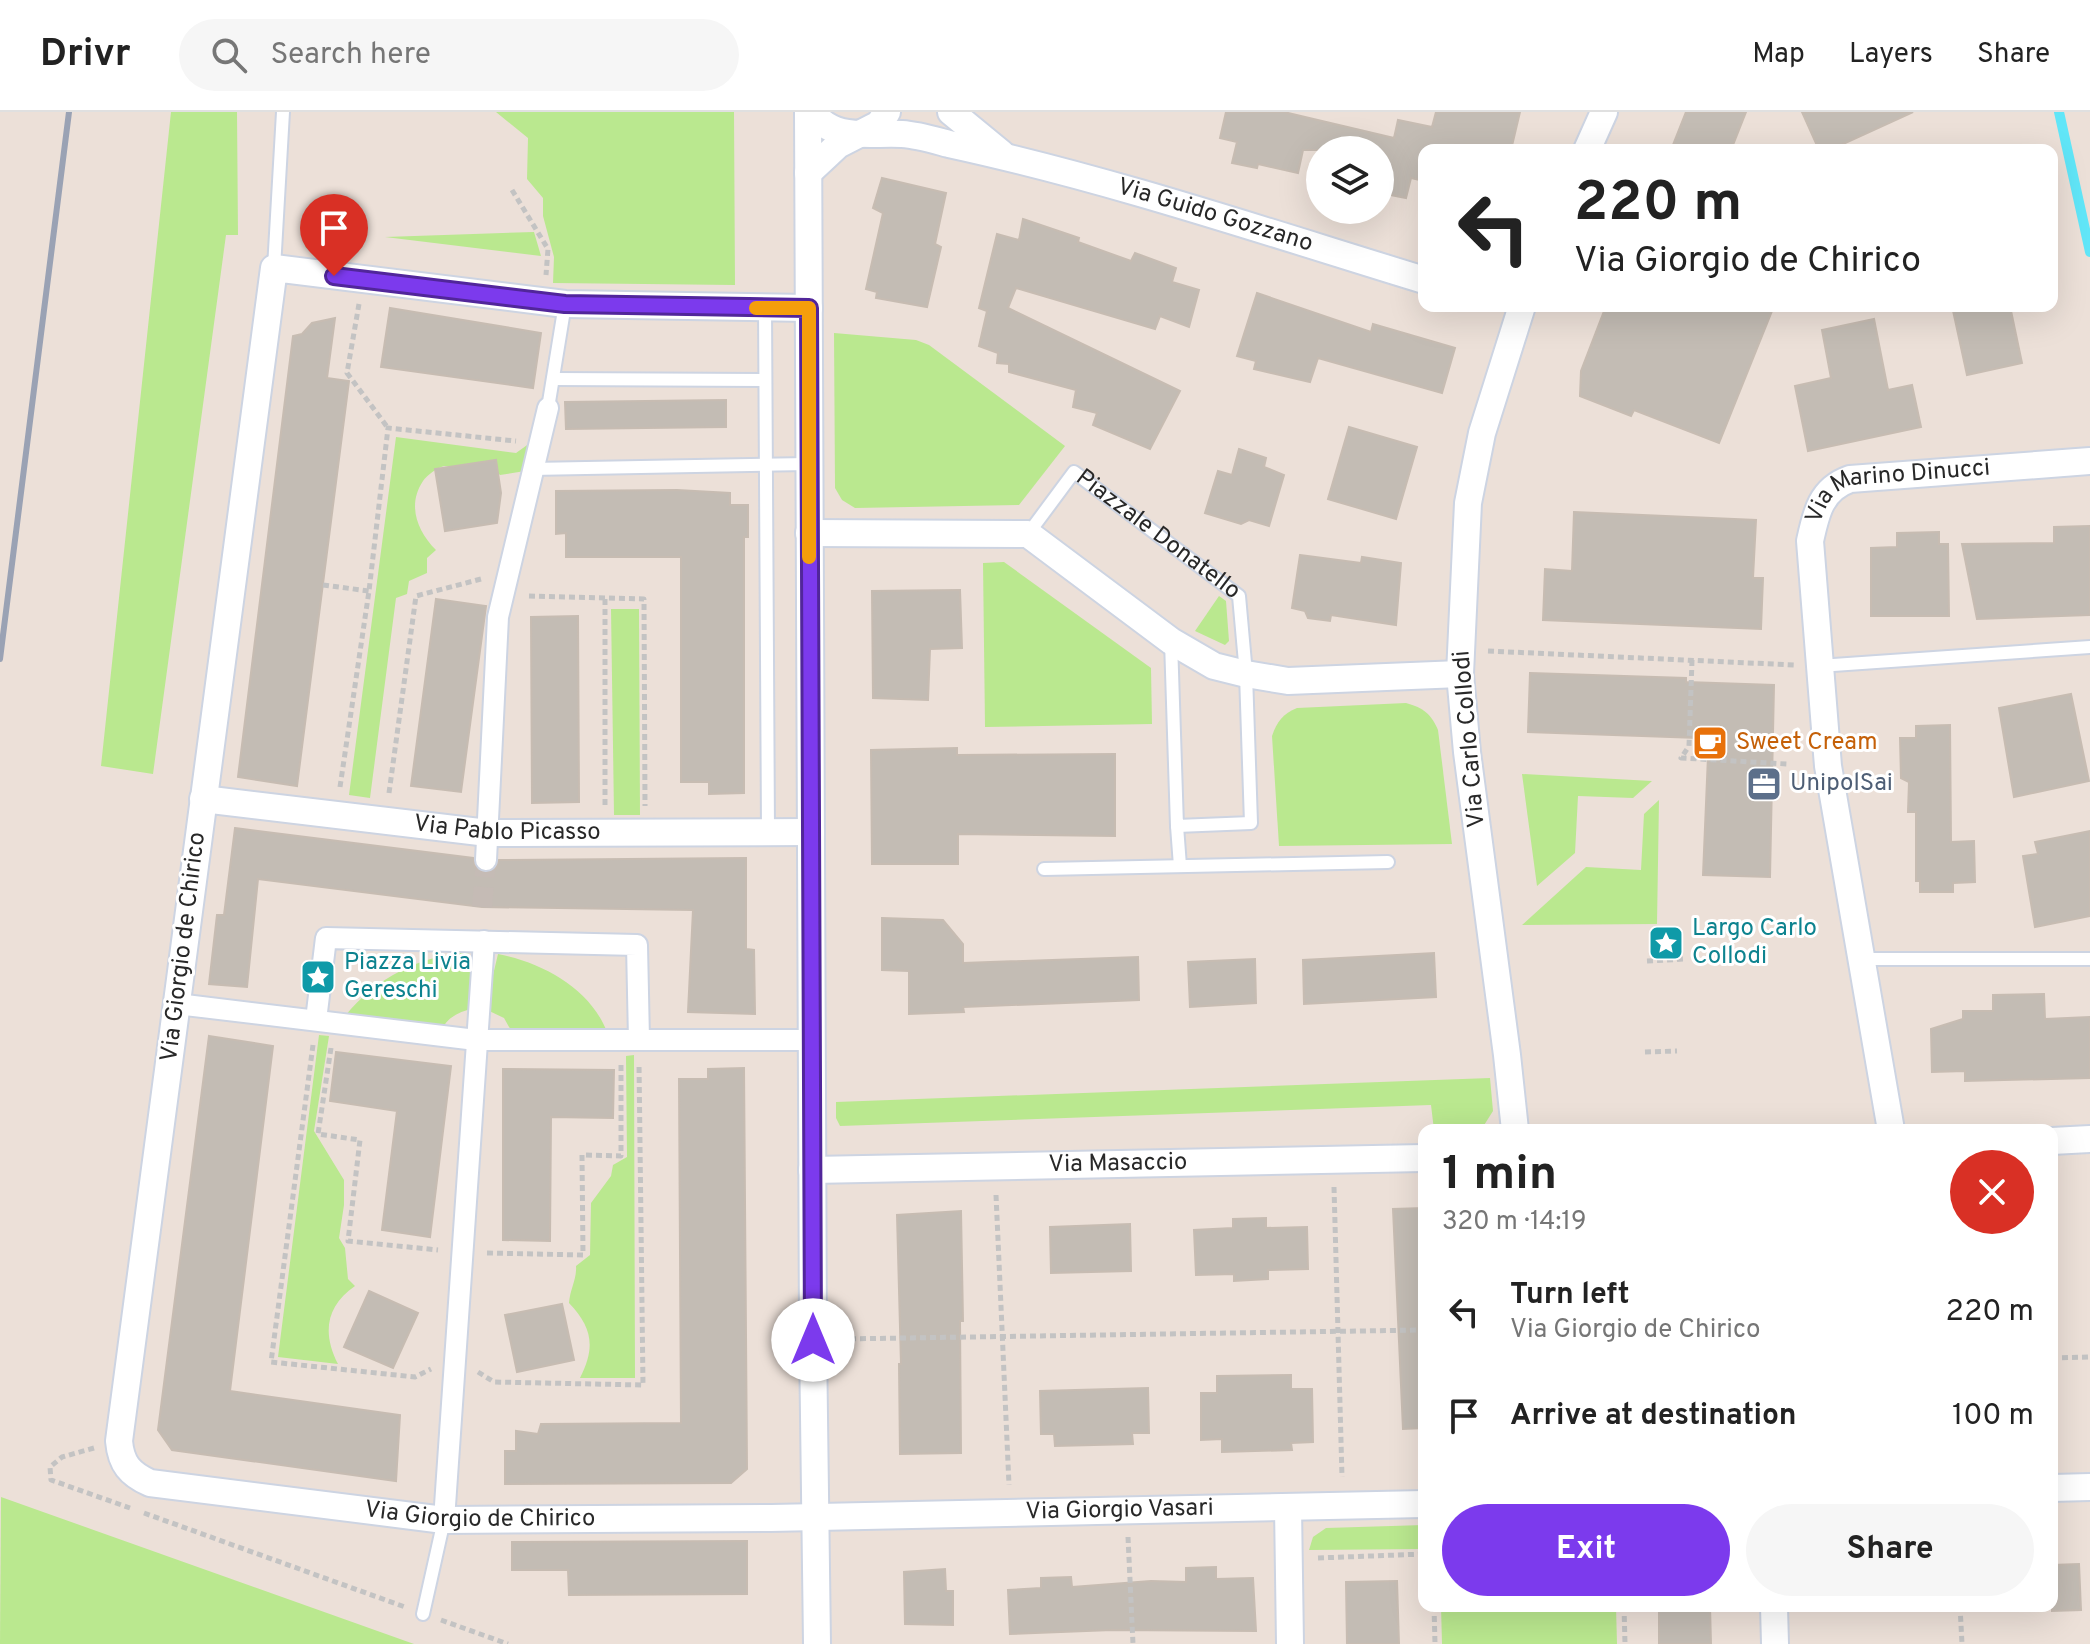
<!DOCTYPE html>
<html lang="en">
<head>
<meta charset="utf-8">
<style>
	body { margin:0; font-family:Overpass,sans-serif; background:#f6f6f6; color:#222; height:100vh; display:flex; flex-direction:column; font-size:30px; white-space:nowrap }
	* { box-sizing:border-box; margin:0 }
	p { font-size:26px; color:#767676 }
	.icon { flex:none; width:44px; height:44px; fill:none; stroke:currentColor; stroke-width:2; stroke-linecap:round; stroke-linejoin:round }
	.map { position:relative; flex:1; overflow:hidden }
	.drawer { position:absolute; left:1418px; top:1012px; width:640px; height:488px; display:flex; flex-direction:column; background:#fff; border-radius:16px; box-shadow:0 8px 32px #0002 }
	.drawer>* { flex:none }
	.banner { position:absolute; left:1418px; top:32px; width:640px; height:168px; border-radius:16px; box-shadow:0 8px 32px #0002; background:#fff; color:#222; overflow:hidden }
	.tools { position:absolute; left:1306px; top:24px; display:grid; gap:16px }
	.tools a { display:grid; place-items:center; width:88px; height:88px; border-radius:50%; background:#fff; box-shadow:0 8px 32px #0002; font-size:40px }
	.pin { position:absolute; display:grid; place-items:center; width:68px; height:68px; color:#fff; margin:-82px -34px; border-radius:50% 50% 50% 0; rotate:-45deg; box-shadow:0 0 8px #0007 }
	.pin .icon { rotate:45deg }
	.me { position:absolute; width:88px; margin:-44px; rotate:0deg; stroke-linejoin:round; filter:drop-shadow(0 0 6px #0008) }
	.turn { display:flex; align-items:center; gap:28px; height:168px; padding:0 24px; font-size:36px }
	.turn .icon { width:104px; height:104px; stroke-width:2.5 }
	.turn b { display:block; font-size:56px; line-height:68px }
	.round { display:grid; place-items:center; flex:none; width:84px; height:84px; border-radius:42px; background:#f6f6f6 }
	.head { display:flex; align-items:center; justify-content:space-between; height:136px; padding:0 24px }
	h1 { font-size:48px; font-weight:700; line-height:60px }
	.action { display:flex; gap:16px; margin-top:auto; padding:16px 24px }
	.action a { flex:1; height:92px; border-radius:48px; background:#7c3aed; color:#fff; font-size:32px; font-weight:700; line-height:92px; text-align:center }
	.action a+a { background:#f6f6f6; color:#222 }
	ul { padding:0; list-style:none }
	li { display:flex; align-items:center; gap:24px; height:104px; padding:0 24px }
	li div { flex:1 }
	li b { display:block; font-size:30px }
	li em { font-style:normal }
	header { display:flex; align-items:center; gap:48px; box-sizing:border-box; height:112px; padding:0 40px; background:#fff; border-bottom:2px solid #e0e0e0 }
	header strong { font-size:38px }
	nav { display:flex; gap:44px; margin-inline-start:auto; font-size:28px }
	.search { width:560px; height:72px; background:#f6f6f6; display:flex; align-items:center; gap:20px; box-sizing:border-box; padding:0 28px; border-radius:44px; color:#767676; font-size:30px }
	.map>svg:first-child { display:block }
	.green { fill:#bae88f }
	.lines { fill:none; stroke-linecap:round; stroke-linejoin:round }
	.stream { stroke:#61e6f8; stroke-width:10 }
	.building { fill:#c3bcb4; stroke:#c7bcb2; stroke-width:2 }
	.pedestrian-tunnel { stroke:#c5bbb5; stroke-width:20; stroke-dasharray:20 10; stroke-linecap:butt }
	.service-casing { stroke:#cdd4e2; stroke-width:16 }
	.pedestrian-casing { stroke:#cdd4e2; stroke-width:24 }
	.minor-casing { stroke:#cdd4e2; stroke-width:30 }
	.path { stroke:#c3c3c3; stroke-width:5; stroke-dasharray:6 4; stroke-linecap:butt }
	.service { stroke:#fff; stroke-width:12 }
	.pedestrian { stroke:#fff; stroke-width:20 }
	.minor { stroke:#fff; stroke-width:26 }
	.rail { stroke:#9aa2b4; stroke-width:6 }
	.route-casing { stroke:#51269a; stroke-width:20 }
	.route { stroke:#7c3aed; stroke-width:14 }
	.slow { stroke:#f59e0b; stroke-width:14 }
	.labels { text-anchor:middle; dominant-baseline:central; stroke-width:6; stroke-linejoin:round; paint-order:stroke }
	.street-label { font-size:24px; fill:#282828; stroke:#fff }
	.food-label { font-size:24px; fill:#c56008; stroke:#fff; text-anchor:start }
	.service-label { font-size:24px; fill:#4e5e75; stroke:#fff; text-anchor:start }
	.culture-label { font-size:24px; fill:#0d838f; stroke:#fff; text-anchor:start }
</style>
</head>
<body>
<header>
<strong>Drivr</strong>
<div class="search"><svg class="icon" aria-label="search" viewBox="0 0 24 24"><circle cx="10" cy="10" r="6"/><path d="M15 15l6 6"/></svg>Search here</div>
<nav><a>Map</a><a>Layers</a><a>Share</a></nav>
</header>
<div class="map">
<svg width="2090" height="1532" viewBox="0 0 2090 1532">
	<rect width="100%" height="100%" fill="#ece0d8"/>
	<!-- green -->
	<g class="green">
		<polygon points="171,0 237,0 238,123 226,123 153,662 101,654"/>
		<polygon points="496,0 734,0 735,173 553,171 554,145 543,104 543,86 527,67 528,26"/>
		<polygon points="347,120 344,144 306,136 303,124"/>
		<polygon points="534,120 541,144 385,125"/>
		<polygon points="834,221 916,228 929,233 1065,334 1019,393 855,396 842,388 835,376"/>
		<path d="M396 325 516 341 530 331 525 359 500 363 495 358C485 358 474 359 463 358 457 357 450 354 444 354 437 356 427 363 423 369 407 393 417 419 436 438L427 446V461L409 469 407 482 396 486 370 686 349 683Z"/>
		<polygon points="1004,450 1151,556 1152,612 985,615 983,451"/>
		<polygon points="1219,484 1226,489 1229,529 1225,533 1195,519"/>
		<polygon points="611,497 639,497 640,703 614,703"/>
		<path d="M1406 591C1424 596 1431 602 1438 618L1452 732 1279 734 1272 624C1277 609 1283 602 1297 596Z"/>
		<polygon points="1522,662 1652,669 1633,686 1578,684 1575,741 1537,774"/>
		<polygon points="1659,688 1657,812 1522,813 1586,755 1641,758 1644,702"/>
		<path d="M468 839 474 896C459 900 447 905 441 919L345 904C378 864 418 846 468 839Z"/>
		<path d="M498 842C543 851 590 876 607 920L513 922 504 906 485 897Z"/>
		<path d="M319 923 329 924 314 1019 344 1068V1093L339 1126 345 1136 348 1167 355 1174C326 1194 322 1221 338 1252L278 1245Z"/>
		<path d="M634 943 635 1266H580C596 1235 592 1215 569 1191 570 1177 577 1167 576 1154L590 1143 591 1091 611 1064 613 1053 627 1045 626 944Z"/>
		<polygon points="1490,966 1493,999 1481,1018 1434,1018 1431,993 840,1014 836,1006 836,990"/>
		<polygon points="1,1385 414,1532 0,1532"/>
		<polygon points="1424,1413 1424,1437 1309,1438 1313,1425 1326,1416"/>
		<polygon points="1441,1494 1616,1494 1617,1532 1442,1532"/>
	</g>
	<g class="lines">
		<!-- stream -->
		<polyline class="stream" points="2059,0 2090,140"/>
	</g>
	<!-- building -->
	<g class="building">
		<polygon points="1226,0 1284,0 1394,26 1398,8 1432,15 1436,0 1520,0 1511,38 1424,38 1424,69 1411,66 1406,86 1380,81 1380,38 1303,38 1298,61 1258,52 1257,56 1232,51 1237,30 1220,26"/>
		<polygon points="1686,0 1746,0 1731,38 1671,38"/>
		<polygon points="1802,0 1913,0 1830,38 1819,38"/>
		<polygon points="882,66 946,81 935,132 941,135 927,195 876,186 877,180 866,177 883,101 873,96"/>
		<polygon points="1023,107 1079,126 1078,130 1131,149 1135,141 1176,156 1172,170 1199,178 1189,215 1160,204 1155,217 1016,176 1008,196 1180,279 1150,337 1093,313 1097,301 1073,295 1076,278 1009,260 1009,252 997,251 998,241 979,234 987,199 979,196 997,122 1019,128"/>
		<polygon points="1257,181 1371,220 1373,212 1455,236 1442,281 1318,246 1310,270 1254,257 1256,249 1237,244"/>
		<polygon points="1606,194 1774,194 1719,331 1634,298 1631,304 1580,284 1581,259"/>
		<polygon points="1952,194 2010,194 2022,251 1967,263"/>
		<polygon points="390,196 541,221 533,276 381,255"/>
		<polygon points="335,206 327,266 349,269 297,674 238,665 293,224 302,222 312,211"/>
		<polygon points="1874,207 1888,278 1912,273 1921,315 1808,339 1795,274 1831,266 1822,218"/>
		<polygon points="726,288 726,315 566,317 565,290"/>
		<polygon points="1349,315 1417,335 1396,407 1328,387"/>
		<polygon points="1239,337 1266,346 1264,355 1284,363 1269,414 1249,408 1241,412 1205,401 1218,359 1232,363"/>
		<polygon points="496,348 501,381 497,411 445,419 435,357"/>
		<polygon points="677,378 730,381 730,393 748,393 748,425 744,425 744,681 709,682 709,670 681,670 681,445 566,445 566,421 556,422 556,379"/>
		<polygon points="1574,400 1756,408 1753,466 1763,466 1761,517 1543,508 1545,457 1572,459"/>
		<polygon points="2090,414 2090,503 1977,507 1962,432 2054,431 2054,415"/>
		<polygon points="1939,420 1939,432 1948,432 1949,504 1871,504 1871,436 1897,435 1897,421"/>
		<polygon points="1300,443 1361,451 1362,445 1401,451 1396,513 1331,503 1330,509 1308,506 1305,499 1292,496"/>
		<polygon points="960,478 962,536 930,537 928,588 873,586 872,479"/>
		<polygon points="436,487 486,494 461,680 411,674"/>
		<polygon points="578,504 579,690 532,691 531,505"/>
		<polygon points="1530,561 1686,566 1686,570 1774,573 1770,765 1703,763 1708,644 1698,643 1699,626 1528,620"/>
		<polygon points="2071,582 2089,669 2014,685 1999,596"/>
		<polygon points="1950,613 1951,730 1974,729 1975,770 1953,771 1953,780 1920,780 1920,769 1916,769 1916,700 1908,700 1909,670 1901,666 1900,626 1916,626 1916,614"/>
		<polygon points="957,636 957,643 1115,642 1115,724 958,722 958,752 872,752 871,638"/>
		<polygon points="235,716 473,746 475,755 485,761 496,756 499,748 746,746 746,837 754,838 755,902 688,900 693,798 482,795 258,767 247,875 209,872 217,803 224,803"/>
		<polygon points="2090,719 2090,804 2035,815 2023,744 2038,742 2035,730"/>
		<polygon points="882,806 943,808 963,832 963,851 1138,845 1139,888 963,895 964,900 909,902 909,859 882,858"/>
		<polygon points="1434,841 1436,885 1304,892 1303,848"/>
		<polygon points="1255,847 1256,891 1190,895 1188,850"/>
		<polygon points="2044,882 2045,907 2090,905 2090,966 1965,969 1965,959 1932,960 1931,917 1963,907 1963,899 1993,899 1993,883"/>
		<polygon points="209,924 273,934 230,1279 400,1303 396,1369 172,1338 158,1318"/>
		<polygon points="336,940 451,954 430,1125 382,1118 397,999 330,989"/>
		<polygon points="744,956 747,1357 731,1371 505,1372 505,1339 516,1339 516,1319 538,1322 541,1312 681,1311 679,967 708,967 708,957"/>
		<polygon points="503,957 614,958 613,1006 551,1005 550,1129 503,1128"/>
		<polygon points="1424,1096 1424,1316 1403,1317 1393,1097"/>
		<polygon points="961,1099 963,1209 960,1209 961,1341 900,1342 899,1252 901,1252 897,1103"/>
		<polygon points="1266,1106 1266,1116 1307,1115 1308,1157 1268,1158 1268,1167 1234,1169 1234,1162 1196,1163 1194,1118 1233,1116 1233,1107"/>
		<polygon points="1130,1112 1131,1159 1051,1161 1050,1115"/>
		<polygon points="369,1179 418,1201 393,1256 344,1235"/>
		<polygon points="562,1192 574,1248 517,1260 505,1203"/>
		<polygon points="1291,1263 1291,1277 1312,1277 1313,1330 1291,1331 1292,1338 1222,1340 1222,1327 1201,1328 1201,1281 1217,1281 1217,1264"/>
		<polygon points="1148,1276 1149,1321 1132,1321 1133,1332 1055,1334 1054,1322 1041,1322 1040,1279"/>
		<polygon points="747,1429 747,1482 569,1483 568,1458 512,1458 512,1430"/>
		<polygon points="2079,1452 2081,1498 2052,1499 2052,1453"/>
		<polygon points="1216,1455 1216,1467 1253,1466 1256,1519 1112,1518 1010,1522 1008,1478 1041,1476 1041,1466 1071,1465 1072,1475 1151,1469 1186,1470 1186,1456"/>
		<polygon points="945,1457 946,1479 953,1479 953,1513 905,1512 904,1460"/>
		<polygon points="1397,1469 1399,1532 1347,1532 1346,1470"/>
		<polygon points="1659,1494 1710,1494 1711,1532 1659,1532"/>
	</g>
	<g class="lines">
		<!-- pedestrian-tunnel -->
		<polyline class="pedestrian-tunnel" points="482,795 486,748"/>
		<defs>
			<g id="service">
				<polyline points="274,156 283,0"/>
				<polyline points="765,195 768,720"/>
				<polyline points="553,267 765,268"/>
				<polyline points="548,296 565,192"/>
				<polyline points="531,357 809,352"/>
				<path id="s1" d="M1028 422 1074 360 1239 484 1246 562 1251 711 1177 714 1171 529"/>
				<polyline points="1819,554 2090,535"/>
				<polyline points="1177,714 1180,754"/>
				<polyline points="1044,757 1388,750"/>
				<polyline points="1861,847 2090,847"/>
				<polyline points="423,1502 444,1408"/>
			</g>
			<g id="pedestrian">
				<polyline points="486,748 498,505 548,296"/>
				<polyline points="177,892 476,928 812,928"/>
				<polyline points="316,908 326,826 637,833 639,928"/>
				<polyline points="444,1408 484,829"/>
			</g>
			<g id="minor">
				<polyline points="808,0 813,1228 817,1532"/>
				<path id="s2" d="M813 0C832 30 870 20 902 22 918 23 934 28 949 32 1110 67 1267 120 1424 168"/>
				<polyline points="951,0 1001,41"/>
				<polyline points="1587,38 1604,0"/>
				<polyline points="808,61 838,33 879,12 887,0"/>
				<path id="s3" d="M809 196 565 192 274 156 119 1329C121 1352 130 1362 150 1371L444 1408 771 1406 1424 1392"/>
				<polyline points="809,421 1028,422 1171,529 1214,554 1246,562 1288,569 1460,562"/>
				<path id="s4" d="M203 687 488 721 811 720"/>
				<polyline points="1515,1018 1507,943 1467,640 1460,562 1468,391 1482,321 1522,194"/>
				<path id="s5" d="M1891 1018 1828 654 1810 429C1816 401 1821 377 1850 367L2090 349"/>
				<polyline points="2052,1029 2090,1027"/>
				<path id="s6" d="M812 1058 1424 1046"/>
				<polyline points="2052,1376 2090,1375"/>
				<polyline points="1288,1395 1290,1532"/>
				<polyline points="1774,1494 1775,1532"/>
			</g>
		</defs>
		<!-- service casing -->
		<use href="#service" class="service-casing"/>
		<!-- pedestrian casing -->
		<use href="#pedestrian" class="pedestrian-casing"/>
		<!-- minor casing -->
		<use href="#minor" class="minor-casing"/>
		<!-- path -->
		<g class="path">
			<polyline points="512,78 548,137 546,163"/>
			<polyline points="359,192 347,261 388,316"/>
			<polyline points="323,473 369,479"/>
			<polyline points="529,484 644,487 645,694"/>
			<polyline points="1488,539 1794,553"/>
			<polyline points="1692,548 1689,634 1681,646 1787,652"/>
			<polyline points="340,675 369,479 388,316 516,329"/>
			<polyline points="389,681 416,484 481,467"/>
			<polyline points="605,693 605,486"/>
			<polyline points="1647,849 1685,847"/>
			<polyline points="313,933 271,1250 415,1265 431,1257"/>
			<polyline points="331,936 318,1022 360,1028 348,1129 438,1138"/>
			<polyline points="1645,940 1677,939"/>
			<polyline points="1334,1075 1342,1365"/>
			<polyline points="996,1083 1009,1373"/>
			<polyline points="487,1141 583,1143 582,1043 621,1044 621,952"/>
			<polyline points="840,1227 1424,1218"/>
			<polyline points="2052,1246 2090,1245"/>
			<polyline points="478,1260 494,1270 643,1273 639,951"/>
			<polyline points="94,1336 62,1345 50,1355 51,1368 130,1396"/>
			<polyline points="144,1401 405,1495"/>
			<polyline points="1128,1425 1133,1532"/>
			<polyline points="1318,1446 1424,1442"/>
			<polyline points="1434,1494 1435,1532"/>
			<polyline points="1624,1494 1625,1532"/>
			<polyline points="1960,1494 1962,1532"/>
			<polyline points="441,1508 508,1532"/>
		</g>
		<!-- service -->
		<use href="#service" class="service"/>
		<!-- pedestrian -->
		<use href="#pedestrian" class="pedestrian"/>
		<!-- minor -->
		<use href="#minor" class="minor"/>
		<!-- rail -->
		<polyline class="rail" points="0,547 69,0"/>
	</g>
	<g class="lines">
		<defs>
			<polyline id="route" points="334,164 565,192 809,196 813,1228"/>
		</defs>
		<!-- route casing -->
		<use href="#route" class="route-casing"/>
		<!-- route -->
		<use href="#route" class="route"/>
		<!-- slow -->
		<polyline class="slow" points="756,196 809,196 809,445"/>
	</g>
	<!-- icons -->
	<defs>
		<symbol id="cafe-square" viewBox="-11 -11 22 22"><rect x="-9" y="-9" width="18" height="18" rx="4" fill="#e8710a" stroke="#fff"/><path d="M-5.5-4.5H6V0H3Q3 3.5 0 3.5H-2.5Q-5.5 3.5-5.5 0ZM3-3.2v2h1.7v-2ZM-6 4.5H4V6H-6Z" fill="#fff"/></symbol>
		<symbol id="office-square" viewBox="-11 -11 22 22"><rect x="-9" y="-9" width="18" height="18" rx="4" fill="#5c6f8a" stroke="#fff"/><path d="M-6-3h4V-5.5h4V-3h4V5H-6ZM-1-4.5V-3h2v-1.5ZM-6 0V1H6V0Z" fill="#fff"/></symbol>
		<symbol id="sight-square" viewBox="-11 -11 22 22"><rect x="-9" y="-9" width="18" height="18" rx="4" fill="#0f9aa8" stroke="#fff"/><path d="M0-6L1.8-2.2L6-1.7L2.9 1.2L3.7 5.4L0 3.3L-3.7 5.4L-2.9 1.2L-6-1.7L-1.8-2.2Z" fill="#fff"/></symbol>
	</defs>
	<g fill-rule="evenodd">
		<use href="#cafe-square" x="1690" y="611" width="40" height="40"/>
		<use href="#office-square" x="1744" y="652" width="40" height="40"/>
		<use href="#sight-square" x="1646" y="811" width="40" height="40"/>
		<use href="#sight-square" x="298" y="845" width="40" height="40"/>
	</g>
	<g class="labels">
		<!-- street labels -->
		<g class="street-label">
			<text stroke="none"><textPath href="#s2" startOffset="420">Via Guido Gozzano</textPath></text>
			<text stroke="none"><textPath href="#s5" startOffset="714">Via Marino Dinucci</textPath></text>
			<text stroke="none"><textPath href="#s1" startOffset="182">Piazzale Donatello</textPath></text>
			<text transform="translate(1470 627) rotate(-95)">Via Carlo Collodi</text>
			<text stroke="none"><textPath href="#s4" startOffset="306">Via Pablo Picasso</textPath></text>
			<text transform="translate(184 835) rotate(-83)">Via Giorgio de Chirico</text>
			<text stroke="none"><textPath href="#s6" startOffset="306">Via Masaccio</textPath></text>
			<text stroke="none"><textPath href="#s3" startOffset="2748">Via Giorgio Vasari</textPath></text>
			<text stroke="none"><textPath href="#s3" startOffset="2108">Via Giorgio de Chirico</textPath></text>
		</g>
		<!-- food labels -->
		<g class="food-label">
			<text x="1736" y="631">Sweet Cream</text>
		</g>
		<!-- service labels -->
		<g class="service-label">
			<text x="1790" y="672">UnipolSai</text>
		</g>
		<!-- culture labels -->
		<g class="culture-label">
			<text x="1692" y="817">Largo Carlo<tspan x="1692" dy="28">Collodi</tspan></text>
			<text x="344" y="851">Piazza Livia<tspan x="344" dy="28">Gereschi</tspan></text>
		</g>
	</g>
</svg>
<div class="tools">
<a><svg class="icon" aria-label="layers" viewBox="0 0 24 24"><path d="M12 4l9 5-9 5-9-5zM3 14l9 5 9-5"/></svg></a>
</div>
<div class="pin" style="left:334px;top:164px;background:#d93025"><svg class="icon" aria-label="arrive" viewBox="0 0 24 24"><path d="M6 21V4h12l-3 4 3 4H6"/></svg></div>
<svg class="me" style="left:813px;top:1228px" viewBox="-20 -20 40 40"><circle r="19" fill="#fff"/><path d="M0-13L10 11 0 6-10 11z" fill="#7c3aed"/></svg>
<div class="banner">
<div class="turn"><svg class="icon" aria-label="left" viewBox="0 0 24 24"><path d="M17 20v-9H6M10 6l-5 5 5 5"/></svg><div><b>220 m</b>Via Giorgio de Chirico</div></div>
</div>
<section class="drawer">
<div class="head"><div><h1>1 min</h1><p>320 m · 14:19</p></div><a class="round" style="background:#d93025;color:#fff"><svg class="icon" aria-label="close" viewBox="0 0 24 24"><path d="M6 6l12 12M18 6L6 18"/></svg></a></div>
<ul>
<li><svg class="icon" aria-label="left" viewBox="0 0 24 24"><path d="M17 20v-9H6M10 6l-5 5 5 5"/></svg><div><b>Turn left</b><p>Via Giorgio de Chirico</p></div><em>220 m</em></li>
<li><svg class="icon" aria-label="arrive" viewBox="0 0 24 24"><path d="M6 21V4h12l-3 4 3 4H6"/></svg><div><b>Arrive at destination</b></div><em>100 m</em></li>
</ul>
<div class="action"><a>Exit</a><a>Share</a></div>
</section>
</div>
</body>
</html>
